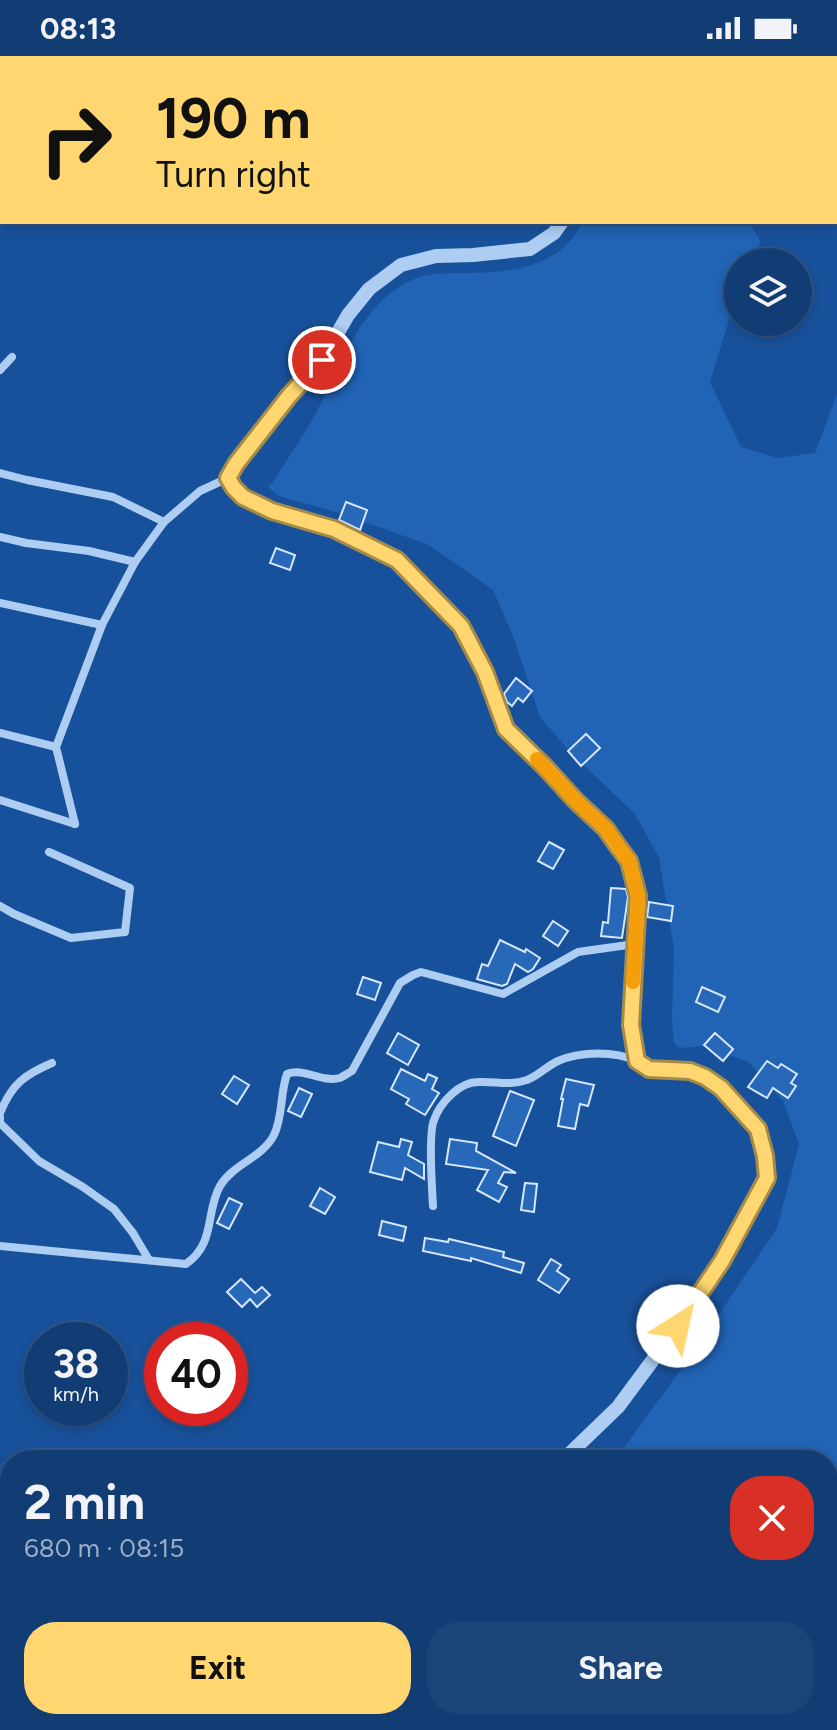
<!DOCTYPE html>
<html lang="en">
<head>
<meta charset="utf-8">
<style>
	body { margin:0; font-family:Figtree,sans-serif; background:#1b4479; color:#f1f3f6; height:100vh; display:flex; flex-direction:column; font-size:30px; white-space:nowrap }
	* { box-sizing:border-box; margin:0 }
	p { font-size:26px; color:#9caec5 }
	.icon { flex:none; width:44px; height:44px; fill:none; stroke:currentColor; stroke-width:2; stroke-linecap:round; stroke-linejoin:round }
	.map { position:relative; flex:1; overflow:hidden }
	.details { position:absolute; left:0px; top:1394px; width:838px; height:280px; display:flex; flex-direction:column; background:#123d74; border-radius:32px 32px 0 0; box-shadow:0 4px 12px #0003,0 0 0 2px #315686 }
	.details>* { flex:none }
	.banner { position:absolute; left:0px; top:0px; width:838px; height:168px; box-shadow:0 4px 12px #0003,0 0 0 2px #315686; background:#ffd66f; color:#111; overflow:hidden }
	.fabs { position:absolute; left:724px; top:192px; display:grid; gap:16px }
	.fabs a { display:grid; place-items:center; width:88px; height:88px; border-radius:50%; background:#123d74; box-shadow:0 4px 12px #0003,0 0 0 2px #315686; font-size:40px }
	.speed { position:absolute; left:24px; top:1266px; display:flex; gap:16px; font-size:40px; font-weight:700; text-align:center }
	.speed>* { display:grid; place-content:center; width:104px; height:104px; border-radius:50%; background:#123d74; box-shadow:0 4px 12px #0003,0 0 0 2px #315686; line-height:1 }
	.speed small { font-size:20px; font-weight:400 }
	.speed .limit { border:12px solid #d22; background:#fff; color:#111 }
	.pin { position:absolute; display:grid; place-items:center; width:68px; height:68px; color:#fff; margin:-34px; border:4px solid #fff; border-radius:50%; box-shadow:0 2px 8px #0007 }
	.me { position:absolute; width:88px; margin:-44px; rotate:35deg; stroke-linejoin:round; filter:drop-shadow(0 0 6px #0008) }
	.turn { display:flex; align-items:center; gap:28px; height:168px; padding:0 24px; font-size:36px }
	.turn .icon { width:104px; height:104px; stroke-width:2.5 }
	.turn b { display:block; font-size:56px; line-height:68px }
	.round { display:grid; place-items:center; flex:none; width:84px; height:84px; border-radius:32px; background:#1b4479 }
	.summary { display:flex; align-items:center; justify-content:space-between; height:136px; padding:0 24px }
	h1 { font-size:48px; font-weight:700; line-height:60px }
	.primary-button { display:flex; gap:16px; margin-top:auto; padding:16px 24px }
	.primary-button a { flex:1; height:92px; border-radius:32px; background:#ffd66f; color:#111; font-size:32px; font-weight:700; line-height:92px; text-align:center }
	.primary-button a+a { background:#1b4479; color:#f1f3f6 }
	.status { display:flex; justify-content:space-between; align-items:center; height:56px; padding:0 40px; background:#123d74; direction:ltr }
	.status svg { height:22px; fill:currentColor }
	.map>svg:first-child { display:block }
	.green { fill:#2163b4 }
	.building { fill:#2768b9; stroke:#d6e7fc; stroke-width:2 }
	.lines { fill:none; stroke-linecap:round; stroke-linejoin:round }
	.minor { stroke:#aecdf2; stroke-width:8 }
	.tertiary { stroke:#aecdf2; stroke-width:14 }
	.route-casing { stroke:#a68b48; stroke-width:20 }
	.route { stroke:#ffd66f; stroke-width:14 }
	.slow { stroke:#f59e0b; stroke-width:14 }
</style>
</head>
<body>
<div class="status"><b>08:13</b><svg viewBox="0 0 49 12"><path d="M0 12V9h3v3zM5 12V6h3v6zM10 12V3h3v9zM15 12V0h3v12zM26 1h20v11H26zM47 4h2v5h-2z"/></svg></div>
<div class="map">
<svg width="837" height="1674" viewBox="0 0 837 1674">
	<rect width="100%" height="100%" fill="#18519b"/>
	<!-- green -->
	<path class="green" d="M583 166H749L761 186 751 206H738V234L710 326 741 391 778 402 815 397 837 338V1674H421L426 1664H828V1404H615L690 1301 777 1172 799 1088 783 1045 749 1006 702 990 680 992 674 987 672 964 674 893 659 802 635 758 572 698 540 661 513 580 493 534 429 489 339 457 279 440 269 432V429L273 426C287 403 302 382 315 359 340 313 358 251 408 226 424 217 444 217 461 217 497 217 538 215 565 190 572 184 578 174 583 166Z"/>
	<!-- building -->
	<g class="building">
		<polygon points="346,446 367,454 360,474 339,464"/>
		<polygon points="276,492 295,499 290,514 270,507"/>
		<polygon points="516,622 532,635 523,646 518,642 512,650 507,646 504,638"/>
		<polygon points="586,678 600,692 581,710 568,695"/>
		<polygon points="549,786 564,794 553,813 538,805"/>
		<polygon points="611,832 626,833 628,841 622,882 601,880 603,866 608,867"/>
		<polygon points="649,846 673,850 671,865 647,861"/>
		<polygon points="553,865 568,875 558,890 543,880"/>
		<polygon points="500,884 525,896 526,893 540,902 533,913 528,916 515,908 507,928 502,930 477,923 482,908 488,910"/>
		<polygon points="363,921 381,927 375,944 357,938"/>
		<polygon points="702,931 725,941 718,956 696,946"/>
		<polygon points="398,977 419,989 408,1009 387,997"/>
		<polygon points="715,977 733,993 723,1005 704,989"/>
		<polygon points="767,1005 778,1012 781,1008 797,1018 791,1027 796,1030 788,1042 773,1032 767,1042 748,1031"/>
		<polygon points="401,1013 425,1025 428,1018 437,1022 432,1033 439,1037 425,1059 406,1048 409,1043 391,1033"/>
		<polygon points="234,1020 249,1029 237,1048 222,1038"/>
		<polygon points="566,1023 594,1029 588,1050 580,1048 575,1073 558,1070 563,1043 561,1043"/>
		<polygon points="299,1032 312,1038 301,1061 288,1055"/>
		<polygon points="510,1035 534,1044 516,1090 493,1080"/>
		<polygon points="401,1083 412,1086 408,1099 424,1108 424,1123 405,1112 402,1124 370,1116 378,1086 399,1091"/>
		<polygon points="450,1083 477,1087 476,1095 516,1117 504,1116 498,1127 507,1131 499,1146 477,1134 488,1114 446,1108"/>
		<polygon points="525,1127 537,1128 534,1156 521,1154"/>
		<polygon points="320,1132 335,1141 325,1158 310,1150"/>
		<polygon points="229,1142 242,1148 229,1173 217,1167"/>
		<polygon points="382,1165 406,1171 403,1185 379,1179"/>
		<polygon points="425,1182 448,1186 449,1183 504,1196 503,1201 524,1207 521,1217 471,1202 471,1205 423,1195"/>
		<polygon points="551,1203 561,1209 557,1215 569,1223 559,1237 538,1224"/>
		<polygon points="241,1223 255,1237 262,1231 270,1239 257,1251 250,1243 242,1251 227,1236"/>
	</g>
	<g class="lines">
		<!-- minor -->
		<g class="minor">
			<polyline points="516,0 517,2"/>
			<polyline points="836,121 837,122"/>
			<polyline points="0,314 12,301"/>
			<polyline points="0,417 27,424 113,441 164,466"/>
			<polyline points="0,481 26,487 89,495 135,506"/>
			<polyline points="0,547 102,569"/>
			<polyline points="0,677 56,691"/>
			<polyline points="0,744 75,768"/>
			<polyline points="75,768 56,691 102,569 135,506 164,466 200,435 228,422"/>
			<polyline points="0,850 14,858 71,882 125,876 130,832 49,796"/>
			<path d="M0 1057C12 1028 24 1019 52 1007"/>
			<polyline points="0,1061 0,1067 39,1105 83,1131 114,1153 133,1177 149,1204"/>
			<path d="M433 1150C432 1132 428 1078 434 1064 440 1047 459 1026 478 1026 495 1025 509 1030 527 1024 538 1020 547 1010 558 1005 581 995 615 995 637 1005"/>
			<path d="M0 1190 186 1208C216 1187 205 1157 220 1130 233 1108 262 1102 274 1079 283 1061 280 1037 287 1018 303 1011 322 1027 340 1022 344 1020 348 1017 352 1015L400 927 413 919 421 916 503 938 578 896 635 888"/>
		</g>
		<!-- tertiary -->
		<g class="tertiary">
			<polyline points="562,166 554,177 530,193 473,199 436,200 401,209 369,233 348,259 322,304 289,340 236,408 228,422 234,432 243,441 272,455 334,473 397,504 461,570 485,616 506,673 545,711 576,745 606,773 629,805 638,840 631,969 637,1005 649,1013 690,1015 705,1021 721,1032 758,1073 765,1100 767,1122 722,1205 678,1270 618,1351 563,1404"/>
			<polyline points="348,1674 357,1664"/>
		</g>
	</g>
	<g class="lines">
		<defs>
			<polyline id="route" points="322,304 289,340 236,408 228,422 234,432 243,441 272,455 334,473 397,504 461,570 485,616 506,673 545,711 576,745 606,773 617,789 629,805 638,840 631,969 637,1005 649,1013 690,1015 705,1021 721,1032 758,1073 765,1100 767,1122 722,1205 678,1270"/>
		</defs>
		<!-- route casing -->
		<use href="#route" class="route-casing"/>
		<!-- route -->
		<use href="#route" class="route"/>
		<!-- slow -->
		<polyline class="slow" points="537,703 576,745 606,773 629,805 638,840 633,926"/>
	</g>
</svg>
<div class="fabs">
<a><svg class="icon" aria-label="layers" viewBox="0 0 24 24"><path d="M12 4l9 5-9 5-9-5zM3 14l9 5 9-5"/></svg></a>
</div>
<div class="speed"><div>38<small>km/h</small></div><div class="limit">40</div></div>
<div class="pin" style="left:322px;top:304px;background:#d93025"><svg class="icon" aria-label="arrive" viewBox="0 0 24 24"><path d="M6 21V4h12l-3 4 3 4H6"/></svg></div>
<svg class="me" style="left:678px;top:1270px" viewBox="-20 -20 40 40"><circle r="19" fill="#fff"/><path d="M0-13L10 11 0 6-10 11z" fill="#ffd66f"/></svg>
<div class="banner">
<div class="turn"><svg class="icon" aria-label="right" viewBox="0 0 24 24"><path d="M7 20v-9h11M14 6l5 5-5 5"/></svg><div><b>190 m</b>Turn right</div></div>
</div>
<section class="details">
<div class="summary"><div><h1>2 min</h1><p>680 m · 08:15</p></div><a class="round" style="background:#d93025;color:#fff"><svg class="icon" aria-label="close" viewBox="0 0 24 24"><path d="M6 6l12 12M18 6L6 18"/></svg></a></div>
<div class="primary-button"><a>Exit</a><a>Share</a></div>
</section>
</div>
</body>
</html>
